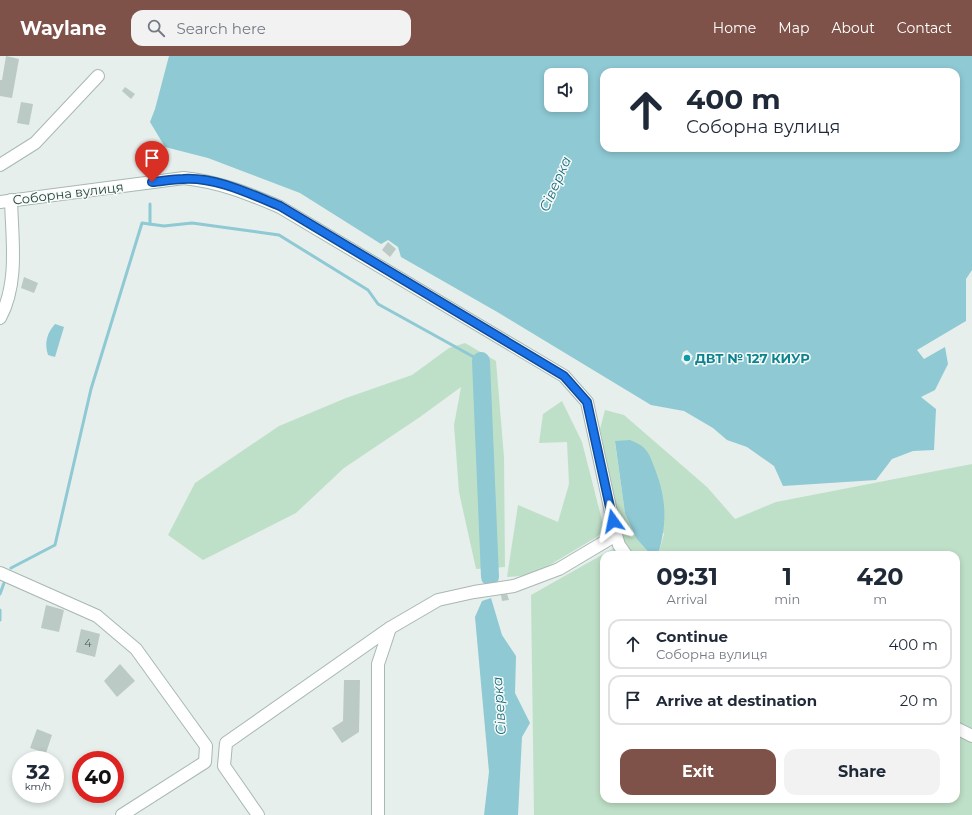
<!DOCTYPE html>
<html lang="en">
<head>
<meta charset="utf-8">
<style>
	body { margin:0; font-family:Montserrat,sans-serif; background:#f2f2f3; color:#1f2937; height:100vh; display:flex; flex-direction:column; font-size:15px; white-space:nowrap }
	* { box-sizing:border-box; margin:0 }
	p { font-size:13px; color:#747a83 }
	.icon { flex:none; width:22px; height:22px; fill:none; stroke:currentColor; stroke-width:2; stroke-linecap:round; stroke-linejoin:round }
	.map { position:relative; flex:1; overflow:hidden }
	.details { position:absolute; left:600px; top:495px; width:360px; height:252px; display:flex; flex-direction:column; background:#fff; border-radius:12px; box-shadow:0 2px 6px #0003 }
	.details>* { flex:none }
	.hud { position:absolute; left:600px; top:12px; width:360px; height:84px; border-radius:12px; box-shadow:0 2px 6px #0003; background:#fff; color:#1f2937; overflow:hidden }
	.tools { position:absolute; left:544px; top:12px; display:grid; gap:8px }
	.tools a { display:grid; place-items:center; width:44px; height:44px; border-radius:8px; background:#fff; box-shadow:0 2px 6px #0003; font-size:20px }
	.speed { position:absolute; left:12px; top:695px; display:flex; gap:8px; font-size:20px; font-weight:700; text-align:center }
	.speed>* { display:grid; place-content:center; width:52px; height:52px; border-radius:50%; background:#fff; box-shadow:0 2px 6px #0003; line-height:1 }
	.speed small { font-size:10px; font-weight:400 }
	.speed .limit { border:6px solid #d22; background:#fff; color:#111 }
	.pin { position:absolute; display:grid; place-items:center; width:34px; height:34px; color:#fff; margin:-41px -17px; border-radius:50% 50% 50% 0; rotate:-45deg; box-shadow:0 0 4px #0007 }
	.pin .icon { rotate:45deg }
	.me { position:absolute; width:44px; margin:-22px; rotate:348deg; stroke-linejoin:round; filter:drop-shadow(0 0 3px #0008) }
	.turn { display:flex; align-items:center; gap:14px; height:84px; padding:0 20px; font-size:18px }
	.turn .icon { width:52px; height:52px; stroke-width:2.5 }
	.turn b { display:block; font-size:28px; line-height:34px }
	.eta { display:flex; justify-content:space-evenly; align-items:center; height:68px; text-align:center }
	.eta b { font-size:24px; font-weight:700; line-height:28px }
	.cta { display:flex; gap:8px; margin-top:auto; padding:8px 20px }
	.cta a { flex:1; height:46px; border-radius:12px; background:#7f5249; color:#fff; font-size:16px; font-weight:700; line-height:46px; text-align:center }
	.cta a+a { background:#f2f2f3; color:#1f2937 }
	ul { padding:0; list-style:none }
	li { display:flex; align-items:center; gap:12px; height:50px; margin:0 8px 6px; padding:0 12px; border:2px solid #e0e1e3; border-radius:12px }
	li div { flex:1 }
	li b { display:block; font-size:15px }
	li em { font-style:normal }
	header { display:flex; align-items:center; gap:24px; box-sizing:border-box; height:56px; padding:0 20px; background:#7f5249; color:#fff }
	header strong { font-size:19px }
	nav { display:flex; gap:22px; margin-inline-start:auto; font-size:14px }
	.search { width:280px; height:36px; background:#f2f2f3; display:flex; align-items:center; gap:10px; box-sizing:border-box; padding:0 14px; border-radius:12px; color:#747a83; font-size:15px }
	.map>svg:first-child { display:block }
	.green { fill:#bfe0c8; fill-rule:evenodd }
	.water { fill:#8ec9d4; fill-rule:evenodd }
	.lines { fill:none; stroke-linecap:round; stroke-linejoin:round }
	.stream { stroke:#8ec9d4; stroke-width:3 }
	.river { stroke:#8ec9d4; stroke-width:18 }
	.building { fill:#bbcac4 }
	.minor-casing { stroke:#a8b8b2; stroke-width:14 }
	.minor { stroke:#fff; stroke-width:12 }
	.route-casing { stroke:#114b97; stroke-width:10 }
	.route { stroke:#1a73e8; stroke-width:7 }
	.culture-dot { fill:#0f9aa8; stroke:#f7fbf9; stroke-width:1.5 }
	.labels { text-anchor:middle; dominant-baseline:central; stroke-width:3; stroke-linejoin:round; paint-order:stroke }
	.number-label { font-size:11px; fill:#4a645c }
	.street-label { font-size:13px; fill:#24423a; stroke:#f7fbf9 }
	.culture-label { font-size:13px; font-weight:bold; fill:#0d838f; stroke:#f7fbf9; text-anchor:start }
	.water-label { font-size:14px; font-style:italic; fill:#1c6f80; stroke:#f7fbf9 }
</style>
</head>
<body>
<header>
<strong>Waylane</strong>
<div class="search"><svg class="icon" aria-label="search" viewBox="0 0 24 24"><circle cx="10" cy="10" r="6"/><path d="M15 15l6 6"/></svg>Search here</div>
<nav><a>Home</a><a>Map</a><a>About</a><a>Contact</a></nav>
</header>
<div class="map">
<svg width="972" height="759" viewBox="0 0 972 759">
	<rect width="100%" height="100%" fill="#e6efeb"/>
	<!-- green -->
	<g class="green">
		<polygon points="465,287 496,305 504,401 505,511 476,513 459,436 454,369 461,331 420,361 344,412 296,457 203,504 168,479 195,427 279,370 346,342 412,319 449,292"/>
		<polygon points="562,345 582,386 605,476 533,519 507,521 518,449 558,466 569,428 567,386 539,387 543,358"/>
		<path d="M605 354 624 359 707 431 735 463 776 446 972 408V759H534L531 539 623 487 600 373ZM615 386 664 478 658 499H956V743H604V499H651L636 482 625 457Z"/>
	</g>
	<!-- water -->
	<g class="water">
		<path d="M169 0H972V214L966 223V265L917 294 924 303 945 291 948 308 935 334 921 341 936 353 934 394 913 395 892 403 876 424 783 430 774 410 747 391 727 384 713 372 684 355 651 349 499 257 401 201 398 191 388 184 381 188 300 137 208 102 165 91 150 66 155 53ZM604 16H956V92H604ZM551 19H581V49H551ZM687 294 693 300 689 307 686 309 681 304 683 296Z"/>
		<path d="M55 268 64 271 55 301 48 299C44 287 47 277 55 268Z"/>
		<path d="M630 384C634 386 640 388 643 391 650 397 652 406 655 413 667 445 667 466 658 499H651L636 482 625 457 615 385Z"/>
		<polygon points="491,542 502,579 516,600 515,637 530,667 522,681 518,759 484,759 489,716 475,561 482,545"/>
	</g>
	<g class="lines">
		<!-- stream -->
		<g class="stream">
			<polyline points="150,168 150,148"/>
			<polyline points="11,512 55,489 91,333 142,167 164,170 192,167 279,179 368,234 378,248 481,305"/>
			<polyline points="0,538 4,527"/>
			<polyline points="0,554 0,564"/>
		</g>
		<!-- river -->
		<polyline class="river" points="481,305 490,521"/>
	</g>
	<!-- building -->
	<g class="building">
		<polygon points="6,0 19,3 12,42 0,40 0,24 2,24"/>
		<polygon points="125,31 135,38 131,43 122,35"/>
		<polygon points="21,46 33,48 29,69 17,67"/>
		<polygon points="388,186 396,193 390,201 382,194"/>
		<polygon points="24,221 38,227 34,237 21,232"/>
		<polygon points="507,538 509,544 502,545 501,539"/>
		<polygon points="46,549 64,554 59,576 41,572"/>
		<polygon points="81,573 100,578 95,601 76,596"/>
		<polygon points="120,608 135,625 117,641 104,625"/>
		<polygon points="344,624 360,624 359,676 342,687 332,672 343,665"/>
		<polygon points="37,673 52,679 46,697 30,692"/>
	</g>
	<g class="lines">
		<defs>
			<g id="minor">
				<polyline points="0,109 35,87 98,20"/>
				<path d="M0 146 184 122C220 126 247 137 280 151L564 320 587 346 616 479 619 489 626 499"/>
				<path d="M0 262C19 227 12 183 11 144"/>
				<polyline points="0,517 97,560 136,593 206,690 205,706 122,759"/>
				<polyline points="956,672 972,680"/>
				<polyline points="258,759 224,710 226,687 390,572"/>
				<polyline points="378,759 378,608 390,572 438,544 474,536 514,530 559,513 616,479"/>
			</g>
		</defs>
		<!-- minor casing -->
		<use href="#minor" class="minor-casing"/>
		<!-- minor -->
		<use href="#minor" class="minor"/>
	</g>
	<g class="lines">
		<defs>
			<path id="route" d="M152 126C163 125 173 123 183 123 217 121 250 138 280 150L564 320 587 346 613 465"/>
		</defs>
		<!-- route casing -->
		<use href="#route" class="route-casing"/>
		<!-- route -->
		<use href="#route" class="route"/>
	</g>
	<!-- markers -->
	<circle class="culture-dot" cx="687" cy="302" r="4"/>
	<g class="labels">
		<!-- number labels -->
		<g class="number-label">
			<text x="88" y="587">4</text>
		</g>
		<!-- street labels -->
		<g class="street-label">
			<text transform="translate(68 137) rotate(-7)">Соборна вулиця</text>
		</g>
		<!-- culture labels -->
		<g class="culture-label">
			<text x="695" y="302">ДВТ № 127 КИУР</text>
		</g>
		<!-- water labels -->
		<g class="water-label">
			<text transform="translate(555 128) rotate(-66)">Сіверка</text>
			<text transform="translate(499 650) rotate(-94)">Сіверка</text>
		</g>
	</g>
</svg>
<div class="tools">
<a><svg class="icon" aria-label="sound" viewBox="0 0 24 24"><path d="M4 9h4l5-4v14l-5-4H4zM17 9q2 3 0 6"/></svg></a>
</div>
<div class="speed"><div>32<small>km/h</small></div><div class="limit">40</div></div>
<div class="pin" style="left:152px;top:126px;background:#d93025"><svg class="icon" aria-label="arrive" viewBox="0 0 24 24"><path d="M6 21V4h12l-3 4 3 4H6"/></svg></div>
<svg class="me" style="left:613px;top:465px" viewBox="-20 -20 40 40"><path d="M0-17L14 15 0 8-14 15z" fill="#1a73e8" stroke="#fff" stroke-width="4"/></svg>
<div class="hud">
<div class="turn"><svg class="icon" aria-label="ahead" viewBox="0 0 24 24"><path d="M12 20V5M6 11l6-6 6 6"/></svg><div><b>400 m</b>Соборна вулиця</div></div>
</div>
<section class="details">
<div class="eta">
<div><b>09:31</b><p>Arrival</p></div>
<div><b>1</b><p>min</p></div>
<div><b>420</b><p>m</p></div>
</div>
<ul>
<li><svg class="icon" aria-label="ahead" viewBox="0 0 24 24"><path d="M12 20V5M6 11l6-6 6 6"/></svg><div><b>Continue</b><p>Соборна вулиця</p></div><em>400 m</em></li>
<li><svg class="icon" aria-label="arrive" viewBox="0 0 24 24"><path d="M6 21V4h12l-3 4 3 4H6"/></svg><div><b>Arrive at destination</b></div><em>20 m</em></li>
</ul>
<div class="cta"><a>Exit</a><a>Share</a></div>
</section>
</div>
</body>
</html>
